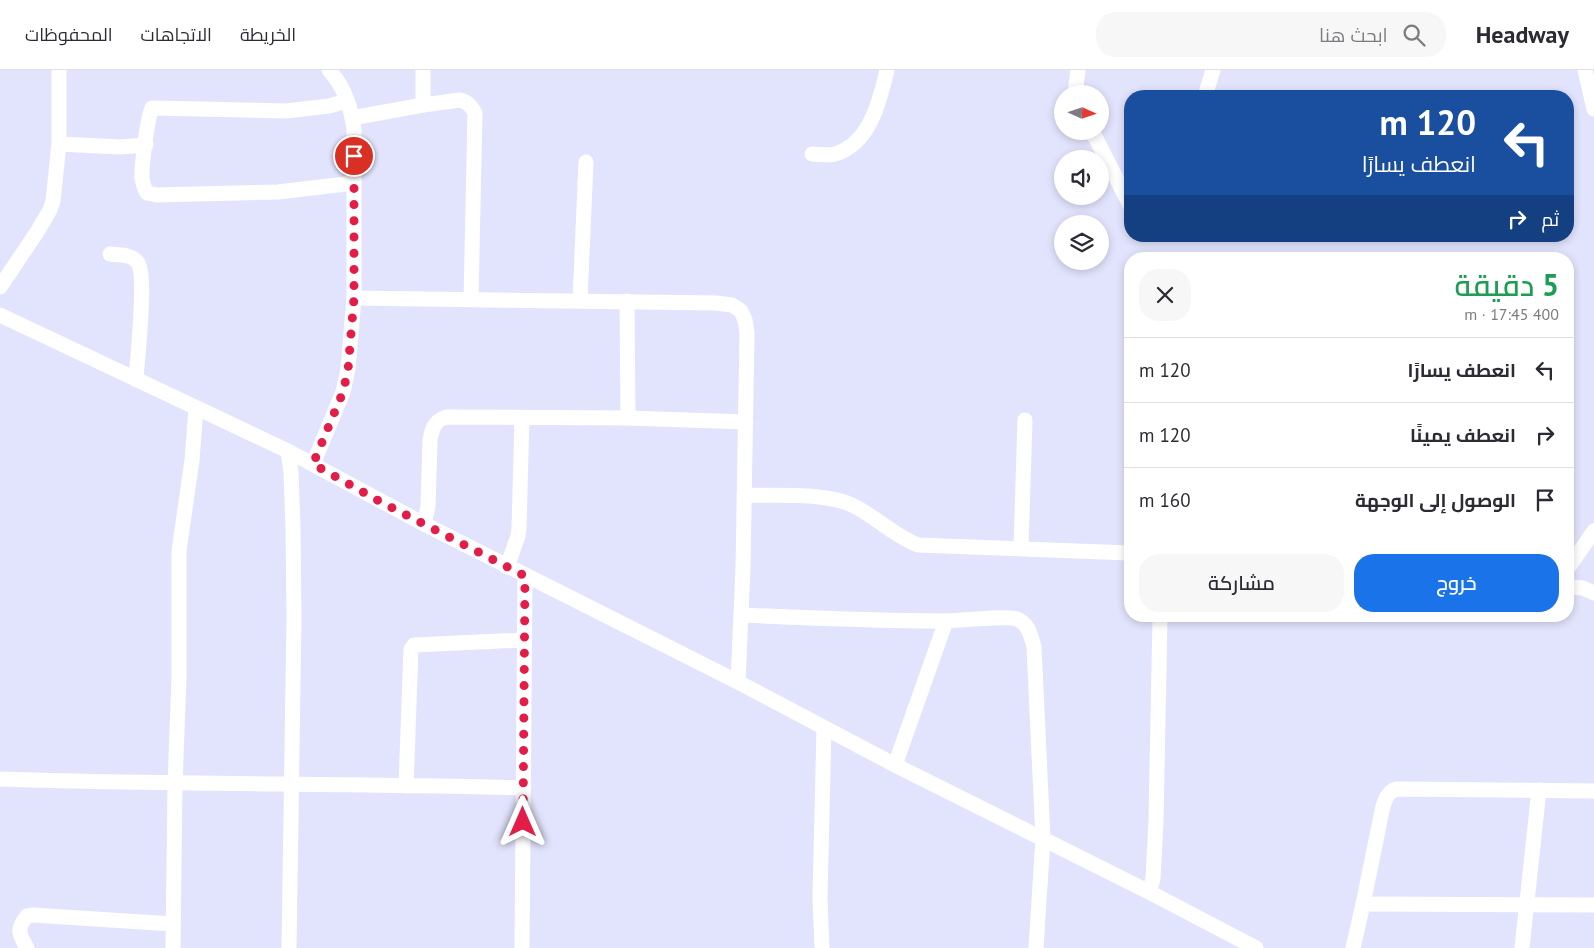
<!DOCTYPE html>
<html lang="ar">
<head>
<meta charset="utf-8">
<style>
	body { margin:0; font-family:"PT Sans",Cairo,sans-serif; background:#f7f7f7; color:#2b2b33; direction:rtl; height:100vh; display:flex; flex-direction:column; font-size:19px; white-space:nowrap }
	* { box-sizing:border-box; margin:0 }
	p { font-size:16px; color:#7c7c81 }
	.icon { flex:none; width:28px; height:28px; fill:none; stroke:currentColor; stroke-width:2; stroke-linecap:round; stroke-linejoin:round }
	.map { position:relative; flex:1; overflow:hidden; direction:ltr }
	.panel { position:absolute; left:1124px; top:182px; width:450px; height:370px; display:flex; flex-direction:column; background:#fff; border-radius:20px; box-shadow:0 2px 8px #0003; direction:rtl }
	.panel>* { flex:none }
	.banner { position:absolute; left:1124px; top:20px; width:450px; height:152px; border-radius:20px; box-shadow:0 2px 8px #0003; direction:rtl; background:#1a4fa0; color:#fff; overflow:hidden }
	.needle { width:32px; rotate:93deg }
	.fabs { position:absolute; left:1054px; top:15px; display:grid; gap:10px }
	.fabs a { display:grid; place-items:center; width:55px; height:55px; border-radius:50%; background:#fff; box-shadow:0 2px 8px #0003; font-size:25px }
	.pin { position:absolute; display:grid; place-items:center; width:42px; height:42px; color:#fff; margin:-21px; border:2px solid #fff; border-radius:50%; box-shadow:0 1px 5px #0007 }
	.me { position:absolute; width:55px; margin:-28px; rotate:0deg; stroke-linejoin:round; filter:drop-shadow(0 0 4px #0008) }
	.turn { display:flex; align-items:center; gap:18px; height:105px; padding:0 15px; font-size:22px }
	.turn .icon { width:65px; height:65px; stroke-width:2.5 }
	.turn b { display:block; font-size:35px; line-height:42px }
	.then { display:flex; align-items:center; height:48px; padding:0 15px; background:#0003; gap:10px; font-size:19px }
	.round { display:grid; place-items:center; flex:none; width:52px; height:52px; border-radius:20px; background:#f7f7f7 }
	.head { display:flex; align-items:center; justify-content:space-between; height:85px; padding:0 15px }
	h1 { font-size:30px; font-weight:600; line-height:38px; color:#1e9e55 }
	.primary-button { display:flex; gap:10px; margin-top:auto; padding:10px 15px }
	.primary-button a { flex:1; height:58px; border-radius:20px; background:#1a73e8; color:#fff; font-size:20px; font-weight:600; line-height:58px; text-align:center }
	.primary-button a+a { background:#f7f7f7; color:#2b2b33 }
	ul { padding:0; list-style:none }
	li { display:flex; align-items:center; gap:15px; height:65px; padding:0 15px; border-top:1px solid #e1e1e2 }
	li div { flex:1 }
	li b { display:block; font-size:19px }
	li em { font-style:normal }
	header { display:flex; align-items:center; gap:30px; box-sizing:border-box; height:70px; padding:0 25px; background:#fff; border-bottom:1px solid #e1e1e2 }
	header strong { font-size:24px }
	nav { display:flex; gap:28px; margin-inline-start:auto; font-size:18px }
	.search { width:350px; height:45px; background:#f7f7f7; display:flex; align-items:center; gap:12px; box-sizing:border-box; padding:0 18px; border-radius:20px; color:#7c7c81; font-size:19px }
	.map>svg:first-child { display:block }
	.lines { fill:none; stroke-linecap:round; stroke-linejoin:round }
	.minor { stroke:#fff; stroke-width:15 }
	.route { stroke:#e11d48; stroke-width:9; stroke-dasharray:0 16.2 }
</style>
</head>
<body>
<header>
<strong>Headway</strong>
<div class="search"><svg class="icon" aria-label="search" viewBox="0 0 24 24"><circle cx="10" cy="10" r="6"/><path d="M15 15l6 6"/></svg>ابحث هنا</div>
<nav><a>الخريطة</a><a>الاتجاهات</a><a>المحفوظات</a></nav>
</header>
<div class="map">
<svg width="1594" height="878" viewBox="0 0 1594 878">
	<rect width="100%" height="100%" fill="#e2e4fd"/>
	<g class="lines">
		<!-- minor -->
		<g class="minor">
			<polyline points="1585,0 1594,39"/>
			<polyline points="1075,24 1078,0"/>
			<polyline points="1205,26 1213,0"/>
			<path d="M347 31 329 36 286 41 152 38C148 45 141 98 142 108 143 114 144 118 147 123L157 125 278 122 354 113"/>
			<polyline points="423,35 423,0"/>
			<path d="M352 48 423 35 460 30C468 32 471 36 475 43L471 229"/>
			<polyline points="1092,61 1130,135"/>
			<polyline points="59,74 120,77 146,75"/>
			<path d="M812 84C819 84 828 86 835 84 870 74 880 30 887 0"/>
			<path d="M110 184C119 185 132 184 138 193 147 207 137 289 136 310"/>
			<polyline points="0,217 37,162 50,140 53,131 59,74 59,0"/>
			<polyline points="354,228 716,233 732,235 741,241 745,250 747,263 743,498 738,612"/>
			<polyline points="580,230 586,92"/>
			<polyline points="627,231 628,348"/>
			<polyline points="0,245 288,381 424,454 738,612 895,695 1149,822 1256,878"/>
			<polyline points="288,381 291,402 293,456 294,549 289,878"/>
			<path d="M313 394 343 322 348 299 354 228V59C351 37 344 16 329 0"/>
			<path d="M744 425C775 426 824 422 852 435 875 446 894 466 918 475L1130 483"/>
			<path d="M424 454 428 437 430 370C432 359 434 351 446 347L628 348 746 352"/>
			<polyline points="1021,478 1025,350"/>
			<polyline points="507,497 518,466 519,458 522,348"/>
			<polyline points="1568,498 1594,461"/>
			<polyline points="1568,517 1583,518 1594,523"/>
			<path d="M742 545C809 548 877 551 944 551 959 551 1006 545 1017 549 1029 554 1031 566 1034 577L1043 769 1036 878"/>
			<polyline points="895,695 946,551"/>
			<path d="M0 709C174 715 349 713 523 718"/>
			<polyline points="406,716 411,579 414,575 523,570"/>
			<polyline points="1149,822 1153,809 1156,751 1160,546"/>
			<polyline points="1363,834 1594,835"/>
			<path d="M27 878C19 864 16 859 27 846L33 845 173 854"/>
			<polyline points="173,878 175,714 179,608 179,481 192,390 196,338"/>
			<polyline points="522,878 525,506"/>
			<polyline points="822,878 820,828 824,658"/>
			<path d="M1353 878 1363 834 1383 736C1386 728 1388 722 1396 719L1594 721"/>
			<polyline points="1522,878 1539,720"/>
		</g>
	</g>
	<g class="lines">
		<!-- route -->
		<polyline class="route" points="354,86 354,228 348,300 343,322 313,394 379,431 525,506 523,752"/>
	</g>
</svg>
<div class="fabs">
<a><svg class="needle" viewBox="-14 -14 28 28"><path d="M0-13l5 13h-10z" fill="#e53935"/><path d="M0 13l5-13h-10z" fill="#7c7c81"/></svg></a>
<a><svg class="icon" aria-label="sound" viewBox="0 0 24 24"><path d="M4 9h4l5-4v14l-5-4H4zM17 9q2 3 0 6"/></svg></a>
<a><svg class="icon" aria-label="layers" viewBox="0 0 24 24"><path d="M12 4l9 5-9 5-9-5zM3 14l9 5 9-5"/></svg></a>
</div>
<div class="pin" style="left:354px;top:86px;background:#d93025"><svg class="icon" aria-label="arrive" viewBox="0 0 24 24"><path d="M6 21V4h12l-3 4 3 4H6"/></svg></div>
<svg class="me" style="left:523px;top:752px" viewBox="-20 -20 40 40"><path d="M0-17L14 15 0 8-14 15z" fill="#e11d48" stroke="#fff" stroke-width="4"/></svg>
<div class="banner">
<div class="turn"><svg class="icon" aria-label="left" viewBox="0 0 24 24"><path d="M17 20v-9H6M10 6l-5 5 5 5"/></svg><div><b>120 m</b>انعطف يسارًا</div></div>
<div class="then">ثم<svg class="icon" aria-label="right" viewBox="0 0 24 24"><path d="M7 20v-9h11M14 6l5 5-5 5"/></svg></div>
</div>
<section class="panel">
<div class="head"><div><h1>5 دقيقة</h1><p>400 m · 17:45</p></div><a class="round"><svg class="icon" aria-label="close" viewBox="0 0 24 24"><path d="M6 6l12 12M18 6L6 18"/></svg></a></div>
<ul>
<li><svg class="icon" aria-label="left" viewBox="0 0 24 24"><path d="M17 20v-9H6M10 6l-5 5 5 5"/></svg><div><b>انعطف يسارًا</b></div><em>120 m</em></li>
<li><svg class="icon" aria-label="right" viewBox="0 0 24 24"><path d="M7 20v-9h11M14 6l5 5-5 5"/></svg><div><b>انعطف يمينًا</b></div><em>120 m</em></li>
<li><svg class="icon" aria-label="arrive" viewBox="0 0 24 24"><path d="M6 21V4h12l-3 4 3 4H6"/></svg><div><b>الوصول إلى الوجهة</b></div><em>160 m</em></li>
</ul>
<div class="primary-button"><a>خروج</a><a>مشاركة</a></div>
</section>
</div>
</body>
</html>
